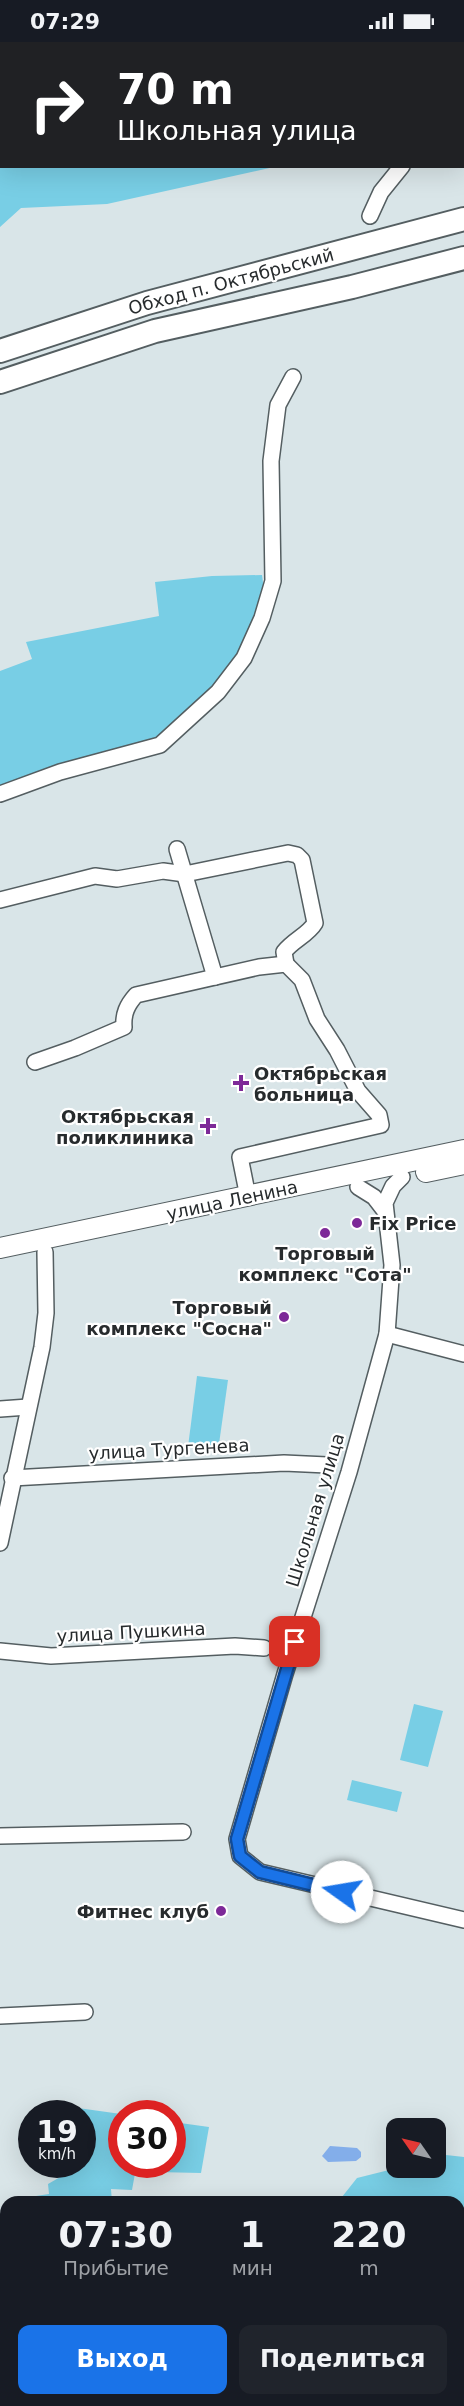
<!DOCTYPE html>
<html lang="ru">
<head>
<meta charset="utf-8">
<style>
	body { margin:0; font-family:"DejaVu Sans",sans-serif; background:#20242c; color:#f1f3f6; height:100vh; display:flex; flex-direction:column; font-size:22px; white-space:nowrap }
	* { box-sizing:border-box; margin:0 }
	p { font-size:20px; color:#9ea1a6 }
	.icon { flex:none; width:33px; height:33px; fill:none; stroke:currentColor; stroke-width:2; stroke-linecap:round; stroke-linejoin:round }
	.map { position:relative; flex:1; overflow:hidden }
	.sheet { position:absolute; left:0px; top:2154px; width:465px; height:210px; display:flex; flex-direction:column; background:#171b24; border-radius:18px 18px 0 0; box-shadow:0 6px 24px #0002 }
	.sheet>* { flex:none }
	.hud { position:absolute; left:0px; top:0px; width:465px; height:126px; box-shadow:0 6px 24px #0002; background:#202124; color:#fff; overflow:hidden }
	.needle { width:39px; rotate:304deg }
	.controls { position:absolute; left:386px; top:2076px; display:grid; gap:12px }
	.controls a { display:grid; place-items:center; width:60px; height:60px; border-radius:12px; background:#171b24; box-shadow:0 6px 24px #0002; font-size:30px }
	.speed { position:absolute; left:18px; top:2058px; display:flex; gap:12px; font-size:30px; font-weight:700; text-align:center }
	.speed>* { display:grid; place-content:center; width:78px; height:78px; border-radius:50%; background:#171b24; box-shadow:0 6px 24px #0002; line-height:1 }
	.speed small { font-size:15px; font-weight:400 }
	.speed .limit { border:9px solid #d22; background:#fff; color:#111 }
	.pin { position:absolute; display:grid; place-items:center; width:51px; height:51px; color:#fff; margin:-26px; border-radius:12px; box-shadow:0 3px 9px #0006 }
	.me { position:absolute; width:66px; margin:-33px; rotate:283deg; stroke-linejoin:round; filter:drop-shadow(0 0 4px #0008) }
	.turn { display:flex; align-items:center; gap:21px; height:126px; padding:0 18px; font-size:27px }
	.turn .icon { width:78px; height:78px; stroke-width:2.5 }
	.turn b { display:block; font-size:42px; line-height:51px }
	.eta { display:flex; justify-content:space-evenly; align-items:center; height:102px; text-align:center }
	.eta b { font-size:36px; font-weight:600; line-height:42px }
	.action { display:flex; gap:12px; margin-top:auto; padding:12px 18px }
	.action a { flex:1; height:69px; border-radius:12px; background:#1a73e8; color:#fff; font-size:24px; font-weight:600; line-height:69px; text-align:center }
	.action a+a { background:#20242c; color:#f1f3f6 }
	.status { display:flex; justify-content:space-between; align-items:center; height:42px; padding:0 30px; background:#171b24; direction:ltr }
	.status svg { height:16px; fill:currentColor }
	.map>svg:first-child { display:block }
	.green { fill:#78cee5 }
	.water { fill:#83aeea }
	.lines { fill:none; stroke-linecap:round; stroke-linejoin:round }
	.minor-casing { stroke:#545e61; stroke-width:18 }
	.major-casing { stroke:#545e61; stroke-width:22 }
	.highway-casing { stroke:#545e61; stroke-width:26 }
	.minor { stroke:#fff; stroke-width:15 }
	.major { stroke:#fff; stroke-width:20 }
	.highway { stroke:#fff; stroke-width:22 }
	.route-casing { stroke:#114b97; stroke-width:15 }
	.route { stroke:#1a73e8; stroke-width:10 }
	.poi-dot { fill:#7d2998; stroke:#fff; stroke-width:2 }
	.labels { text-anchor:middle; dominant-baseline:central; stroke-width:4.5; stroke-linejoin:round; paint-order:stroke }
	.street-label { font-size:18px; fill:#272b2d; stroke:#fff }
	.poi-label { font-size:18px; font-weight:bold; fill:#272b2d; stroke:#fff; text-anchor:end }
</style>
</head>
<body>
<div class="status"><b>07:29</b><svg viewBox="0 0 49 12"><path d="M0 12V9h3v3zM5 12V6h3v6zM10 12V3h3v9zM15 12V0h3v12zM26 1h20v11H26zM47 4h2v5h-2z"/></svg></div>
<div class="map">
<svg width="464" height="2364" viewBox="0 0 464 2364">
	<rect width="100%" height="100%" fill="#d9e5e8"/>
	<!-- green -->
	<g class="green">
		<polygon points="0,0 297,0 2,2 2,124 274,125 107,162 21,166 0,185"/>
		<polygon points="262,533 265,556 253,588 227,633 165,691 144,701 27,734 0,744 0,629 32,617 26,600 159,574 155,540 212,534"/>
		<polygon points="197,1334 228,1338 218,1409 188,1405"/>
		<polygon points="414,1662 443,1669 428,1725 400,1718"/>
		<polygon points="352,1738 402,1750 397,1770 347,1758"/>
		<polygon points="78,2066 121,2072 122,2122 172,2122 173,2080 209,2085 201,2131 156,2130 136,2126 132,2148 111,2147 112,2160 24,2160 23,2156 49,2152 48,2142 69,2130 70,2123 82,2122 82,2072 77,2071"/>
		<polygon points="446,2113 464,2115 464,2364 0,2364 0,2198 6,2198 6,2358 459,2358 459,2160 338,2160 357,2136 397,2126 435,2126 435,2116"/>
	</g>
	<!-- water -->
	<polygon class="water" points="330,2104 357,2106 361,2110 361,2115 356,2119 328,2120 322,2114"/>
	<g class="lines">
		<defs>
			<g id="minor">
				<polyline points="370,174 381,150 402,124"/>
				<polyline points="0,752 60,730 160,703 218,650 244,616 262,576 273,539 271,419 278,363 293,335"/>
				<polyline points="177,807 215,935"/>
				<path d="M0 858 95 834 117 837 163 829 185 832 288 811 297 813 302 818 315 881C308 893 293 898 284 910L286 922"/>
				<path d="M35 1020 75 1006 124 985C123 972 127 963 136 953L259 925 286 922 302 938 317 977 337 1008 358 1049 379 1073 381 1083 240 1115 248 1155"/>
				<polyline points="402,1135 393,1144 385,1161 392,1223 387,1292 349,1430 285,1632 237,1797 240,1814 260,1830 464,1878"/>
				<polyline points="358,1145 374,1155 384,1168"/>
				<polyline points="387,1292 464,1312"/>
				<polyline points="0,1367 28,1365"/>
				<polyline points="12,1436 284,1421 327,1423"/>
				<polyline points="0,1501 42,1305 46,1271 45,1210"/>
				<polyline points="0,1609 51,1614 235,1604 264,1606"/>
				<polyline points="0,1794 183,1790"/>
				<polyline points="0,1974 85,1970"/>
			</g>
			<g id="major">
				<polyline points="426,1130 464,1122"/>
				<polyline points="0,1206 464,1108"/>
			</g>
			<g id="highway">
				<polyline points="0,309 147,261 464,177"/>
				<polyline points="0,340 155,289 352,245 464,216"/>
			</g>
		</defs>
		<!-- minor casing -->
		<use href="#minor" class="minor-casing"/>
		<!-- major casing -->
		<use href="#major" class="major-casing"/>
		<!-- highway casing -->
		<use href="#highway" class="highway-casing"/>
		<!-- minor -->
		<use href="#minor" class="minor"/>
		<!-- major -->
		<use href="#major" class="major"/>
		<!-- highway -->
		<use href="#highway" class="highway"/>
	</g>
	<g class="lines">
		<defs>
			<polyline id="route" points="295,1600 237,1797 240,1814 260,1830 342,1850"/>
		</defs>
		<!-- route casing -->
		<use href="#route" class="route-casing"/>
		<!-- route -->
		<use href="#route" class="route"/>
	</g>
	<!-- markers -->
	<g class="poi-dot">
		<path d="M238 1032h6v6h6v6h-6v6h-6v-6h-6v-6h6z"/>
		<path d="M205 1075h6v6h6v6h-6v6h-6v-6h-6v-6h6z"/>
		<circle cx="357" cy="1181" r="6"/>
		<circle cx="325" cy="1191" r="6"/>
		<circle cx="284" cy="1275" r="6"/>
		<circle cx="221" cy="1869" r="6"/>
	</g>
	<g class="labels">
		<!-- street labels -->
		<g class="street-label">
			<text transform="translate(231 239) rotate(-15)">Обход п. Октябрьский</text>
			<text transform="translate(232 1158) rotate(-12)">улица Ленина</text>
			<text transform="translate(169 1407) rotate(-3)">улица Тургенева</text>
			<text transform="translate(315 1468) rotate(-73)">Школьная улица</text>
			<text transform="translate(131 1590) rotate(-3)">улица Пушкина</text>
		</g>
		<!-- poi labels -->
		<g class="poi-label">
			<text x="254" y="1031" text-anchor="start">Октябрьская<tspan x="254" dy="21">больница</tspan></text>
			<text x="194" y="1074">Октябрьская<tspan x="194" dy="21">поликлиника</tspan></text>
			<text x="369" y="1181" text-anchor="start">Fix Price</text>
			<text x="325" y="1211" text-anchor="middle">Торговый<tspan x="325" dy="21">комплекс "Сота"</tspan></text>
			<text x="272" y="1265">Торговый<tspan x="272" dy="21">комплекс "Сосна"</tspan></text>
			<text x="209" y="1869">Фитнес клуб</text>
		</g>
	</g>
</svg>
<div class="controls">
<a><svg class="needle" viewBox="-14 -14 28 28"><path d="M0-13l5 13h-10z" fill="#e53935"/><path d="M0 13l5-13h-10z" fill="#9ea1a6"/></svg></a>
</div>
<div class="speed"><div>19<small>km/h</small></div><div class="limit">30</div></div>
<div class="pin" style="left:295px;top:1600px;background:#d93025"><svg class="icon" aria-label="arrive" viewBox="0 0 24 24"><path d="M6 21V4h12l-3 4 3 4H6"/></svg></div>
<svg class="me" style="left:342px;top:1850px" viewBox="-20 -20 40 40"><circle r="19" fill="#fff"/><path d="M0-13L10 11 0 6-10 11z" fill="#1a73e8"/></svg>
<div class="hud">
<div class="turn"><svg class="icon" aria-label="right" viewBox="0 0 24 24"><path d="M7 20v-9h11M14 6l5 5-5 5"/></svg><div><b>70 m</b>Школьная улица</div></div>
</div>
<section class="sheet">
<div class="eta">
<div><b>07:30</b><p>Прибытие</p></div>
<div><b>1</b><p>мин</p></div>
<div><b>220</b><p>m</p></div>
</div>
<div class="action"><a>Выход</a><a>Поделиться</a></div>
</section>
</div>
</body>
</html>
